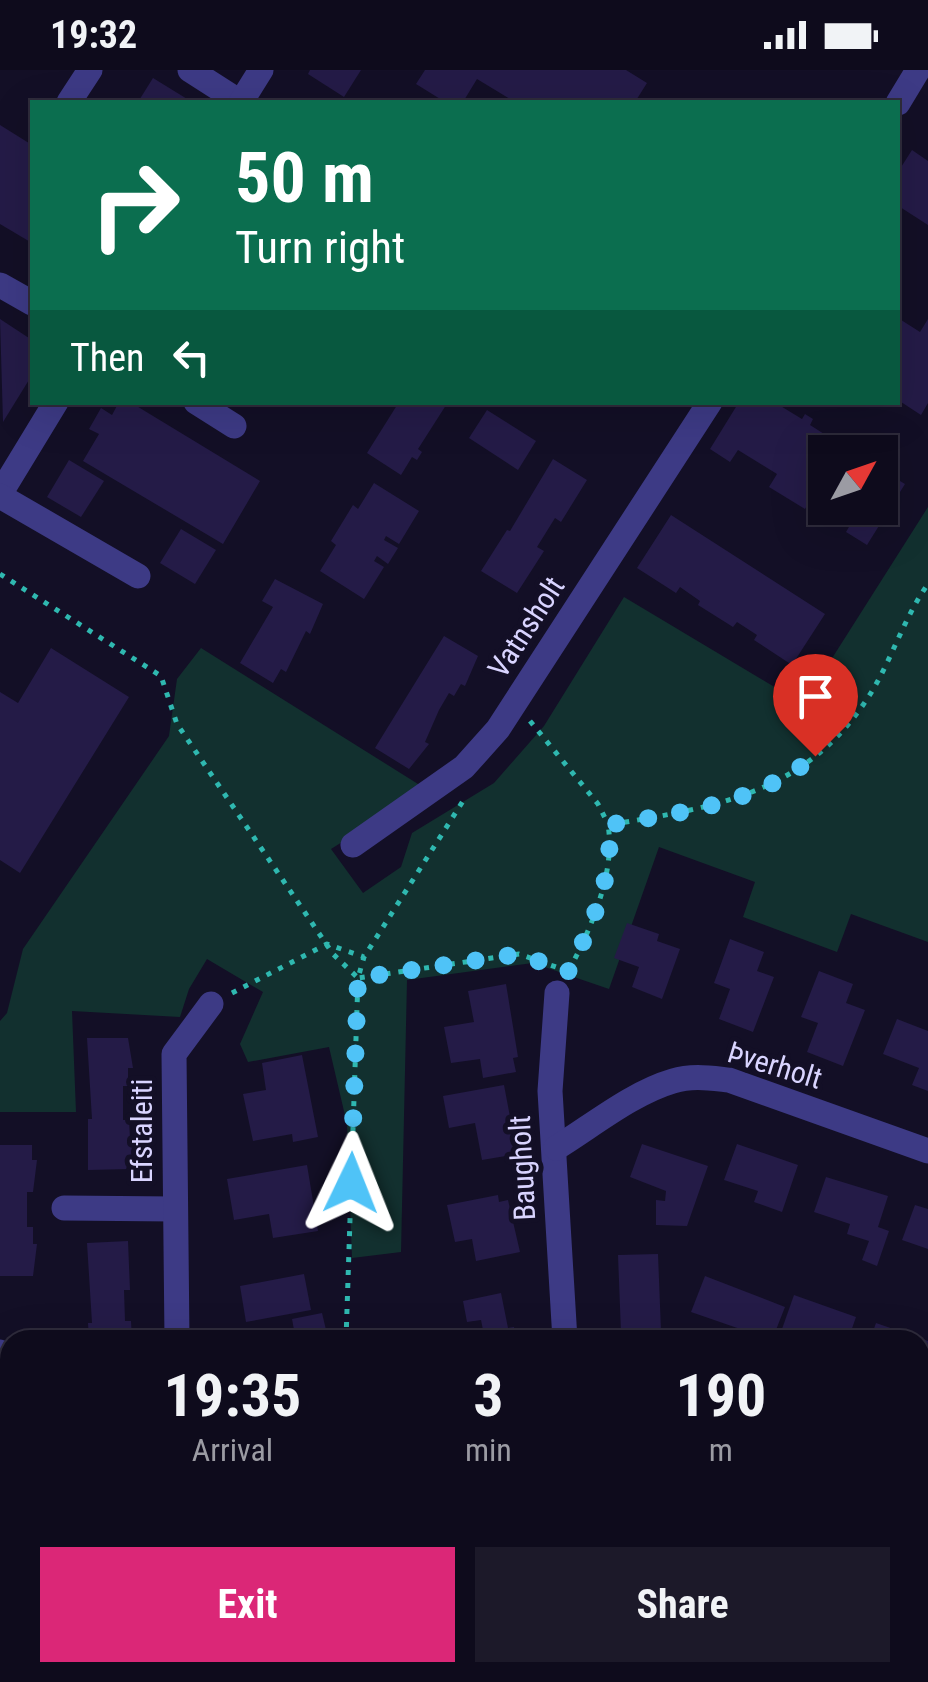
<!DOCTYPE html>
<html lang="en">
<head>
<meta charset="utf-8">
<style>
	body { margin:0; font-family:"Roboto Condensed",sans-serif; background:#1c1929; color:#f1f3f6; height:100vh; display:flex; flex-direction:column; font-size:38px; white-space:nowrap }
	* { box-sizing:border-box; margin:0 }
	p { font-size:32px; color:#9b9ba3 }
	.icon { flex:none; width:55px; height:55px; fill:none; stroke:currentColor; stroke-width:2; stroke-linecap:round; stroke-linejoin:round }
	.map { position:relative; flex:1; overflow:hidden }
	.side { position:absolute; left:0px; top:1260px; width:930px; height:352px; display:flex; flex-direction:column; background:#0e0b1c; border-radius:30px 30px 0 0; box-shadow:0 10px 40px #0002,0 0 0 2px #2e2b3b }
	.side>* { flex:none }
	.banner { position:absolute; left:30px; top:30px; width:870px; height:305px; border-radius:0px; box-shadow:0 10px 40px #0002,0 0 0 2px #2e2b3b; background:#0b6e4f; color:#fff; overflow:hidden }
	.needle { width:65px; rotate:50deg }
	.tools { position:absolute; left:808px; top:365px; display:grid; gap:20px }
	.tools a { display:grid; place-items:center; width:90px; height:90px; border-radius:0px; background:#0e0b1c; box-shadow:0 10px 40px #0002,0 0 0 2px #2e2b3b; font-size:50px }
	.pin { position:absolute; display:grid; place-items:center; width:85px; height:85px; color:#fff; margin:-102px -42px; border-radius:50% 50% 50% 0; rotate:-45deg; box-shadow:0 0 10px #0007 }
	.pin .icon { rotate:45deg }
	.me { position:absolute; width:110px; margin:-55px; rotate:2deg; stroke-linejoin:round; filter:drop-shadow(0 0 8px #0008) }
	.turn { display:flex; align-items:center; gap:35px; height:210px; padding:0 40px; font-size:45px }
	.turn .icon { width:130px; height:130px; stroke-width:2.5 }
	.turn b { display:block; font-size:70px; line-height:85px }
	.then { display:flex; align-items:center; height:95px; padding:0 40px; background:#0003; gap:20px; font-size:38px }
	.eta { display:flex; justify-content:space-evenly; align-items:center; height:170px; text-align:center }
	.eta b { font-size:60px; font-weight:700; line-height:70px }
	.action { display:flex; gap:20px; margin-top:auto; padding:20px 40px }
	.action a { flex:1; height:115px; border-radius:0px; background:#db2777; color:#fff; font-size:40px; font-weight:700; line-height:115px; text-align:center }
	.action a+a { background:#1c1929; color:#f1f3f6 }
	.status { display:flex; justify-content:space-between; align-items:center; height:70px; padding:0 50px; background:#0e0b1c; direction:ltr }
	.status svg { height:28px; fill:currentColor }
	.map>svg:first-child { display:block }
	.green { fill:#12302f }
	.building { fill:#241b47 }
	.lines { fill:none; stroke-linecap:round; stroke-linejoin:round }
	.path { stroke:#2fb8b0; stroke-width:5; stroke-dasharray:5 8; stroke-linecap:butt }
	.minor { stroke:#3d3a85; stroke-width:25 }
	.route { stroke:#4fc3f7; stroke-width:18; stroke-dasharray:0 32.4 }
	.labels { text-anchor:middle; dominant-baseline:central; stroke-width:10; stroke-linejoin:round; paint-order:stroke }
	.street-label { font-size:30px; fill:#d9d4ff; stroke:#130f26 }
</style>
</head>
<body>
<div class="status"><b>19:32</b><svg viewBox="0 0 49 12"><path d="M0 12V9h3v3zM5 12V6h3v6zM10 12V3h3v9zM15 12V0h3v12zM26 1h20v11H26zM47 4h2v5h-2z"/></svg></div>
<div class="map">
<svg width="928" height="1612" viewBox="0 0 928 1612">
	<rect width="100%" height="100%" fill="#130f26"/>
	<!-- green -->
	<polygon class="green" points="928,437 928,872 851,844 837,882 743,847 755,812 659,777 609,919 533,893 407,910 401,1182 352,1188 347,1054 329,977 248,992 240,974 263,922 207,889 189,919 180,947 72,941 76,1042 0,1042 0,951 7,943 23,879 169,666 177,609 201,578 426,719 331,779 363,823 401,797 412,763 494,713 544,656 624,527 803,634"/>
	<!-- building -->
	<g class="building">
		<polygon points="310,0 361,0 344,27 308,4"/>
		<polygon points="425,0 626,0 647,13 635,32 515,32 477,9 463,32 445,32 416,14"/>
		<polygon points="153,8 192,32 138,32"/>
		<polygon points="0,55 32,75 32,173 0,154"/>
		<polygon points="912,80 928,91 928,155 900,137 898,141 898,102"/>
		<polygon points="898,248 920,262 928,249 928,333 921,345 898,330"/>
		<polygon points="0,249 32,270 32,305 3,352"/>
		<polygon points="119,332 130,332 260,411 223,474 83,391 99,364 89,359 101,338 112,345"/>
		<polygon points="399,332 448,332 418,379 422,382 417,390 412,387 401,405 367,383"/>
		<polygon points="739,332 774,332 802,349 805,344 813,349 810,355 843,376 846,371 852,376 857,382 825,382 825,433 813,425 805,439 769,417 777,404 738,380 730,392 710,379"/>
		<polygon points="487,340 536,371 518,400 469,368"/>
		<polygon points="553,389 587,410 561,452 555,448 537,477 544,481 517,523 481,501 507,460 510,461"/>
		<polygon points="69,390 104,411 81,447 47,427"/>
		<polygon points="881,392 888,397 885,402 905,414 867,475 846,462 853,450 833,438 880,438"/>
		<polygon points="374,413 419,441 399,474 386,466 384,470 398,478 388,494 377,486 374,491 384,497 364,529 320,501 336,475 331,471 353,435 358,439"/>
		<polygon points="671,445 825,544 792,595 754,570 757,565 737,552 733,557 698,535 700,531 680,517 676,523 637,498"/>
		<polygon points="181,459 216,480 195,514 160,493"/>
		<polygon points="275,509 323,534 310,564 306,561 286,602 281,599 273,613 240,593 273,537 262,531"/>
		<polygon points="444,566 478,586 465,616 461,614 454,626 449,623 439,640 425,672 429,674 409,699 375,678"/>
		<polygon points="51,578 129,627 20,803 0,790 0,622 18,633"/>
		<polygon points="627,853 659,864 657,871 680,879 662,929 632,917 639,897 614,888"/>
		<polygon points="730,869 764,882 757,901 774,907 753,962 719,949 730,919 714,913"/>
		<polygon points="819,901 853,914 846,933 865,940 843,996 807,982 818,953 801,947"/>
		<polygon points="506,914 518,987 513,988 516,1002 483,1008 480,989 451,993 444,957 474,952 468,921"/>
		<polygon points="897,949 928,961 928,1021 912,1015 919,998 883,984"/>
		<polygon points="87,968 128,968 133,998 128,998 128,1016 123,1016 123,1050 129,1050 130,1068 134,1068 130,1099 88,1100 88,1049 92,1049"/>
		<polygon points="302,985 318,1067 293,1072 292,1064 253,1071 243,1024 266,1020 262,993"/>
		<polygon points="504,1015 517,1084 482,1090 475,1053 449,1058 443,1026"/>
		<polygon points="642,1074 708,1096 687,1156 656,1155 656,1130 665,1131 666,1121 630,1107"/>
		<polygon points="737,1074 798,1095 782,1142 754,1132 758,1121 724,1110"/>
		<polygon points="0,1075 32,1075 32,1090 37,1090 33,1122 27,1122 27,1157 33,1157 33,1174 37,1174 33,1206 0,1206"/>
		<polygon points="307,1095 318,1161 273,1168 269,1144 234,1150 227,1109"/>
		<polygon points="826,1107 888,1126 878,1157 889,1161 877,1196 862,1190 869,1171 847,1164 850,1154 814,1142"/>
		<polygon points="498,1125 499,1132 508,1130 520,1182 476,1191 472,1169 455,1172 447,1135"/>
		<polygon points="915,1135 928,1139 928,1179 902,1170"/>
		<polygon points="128,1171 130,1220 124,1220 125,1251 131,1251 132,1270 89,1270 88,1253 92,1253 87,1173"/>
		<polygon points="658,1184 661,1261 621,1263 618,1185"/>
		<polygon points="304,1204 311,1240 246,1252 240,1216"/>
		<polygon points="705,1206 785,1237 772,1270 691,1242"/>
		<polygon points="501,1223 508,1258 514,1257 516,1270 485,1270 481,1250 467,1252 463,1231"/>
		<polygon points="794,1225 856,1247 848,1270 812,1270 782,1259"/>
		<polygon points="322,1243 327,1264 296,1270 292,1249"/>
		<polygon points="876,1253 928,1271 928,1307 921,1329 920,1270 870,1270"/>
		<polygon points="0,1350 10,1363 10,1430 0,1417"/>
		<polygon points="105,1602 140,1602 147,1612 92,1612"/>
		<polygon points="341,1602 370,1602 371,1612 327,1612 326,1605"/>
		<polygon points="685,1602 723,1602 724,1612 687,1612"/>
	</g>
	<g class="lines">
		<!-- path -->
		<g class="path">
			<polyline points="0,504 161,606 177,654 333,884 358,908 364,887 463,731"/>
			<polyline points="530,651 598,734 608,754"/>
			<path d="M569 900C591 859 616 801 608 755 709 738 800 726 863 635 890 597 901 552 928 514"/>
			<polyline points="232,923 327,874 364,887"/>
			<polyline points="346,1270 358,908 519,884 556,897"/>
			<polyline points="920,1497 928,1475"/>
			<polyline points="411,1602 413,1612"/>
			<polyline points="229,1607 255,1602"/>
			<polyline points="879,1612 882,1602"/>
		</g>
		<!-- minor -->
		<g class="minor">
			<polyline points="190,0 240,32"/>
			<polyline points="69,32 90,0"/>
			<polyline points="241,32 261,0"/>
			<polyline points="898,33 918,0"/>
			<polyline points="0,215 32,233"/>
			<polyline points="196,332 234,356"/>
			<polyline points="0,424 56,332"/>
			<polyline points="0,426 138,506"/>
			<polyline points="353,775 464,697 498,659 710,332"/>
			<polyline points="557,923 550,1021 565,1270"/>
			<path d="M556 1078C592 1056 632 1023 673 1011 692 1005 710 1008 729 1010L928 1081"/>
			<polyline points="64,1138 174,1139"/>
			<polyline points="177,1270 174,984 211,934"/>
			<polyline points="0,1282 10,1296"/>
			<polyline points="920,1390 928,1393"/>
			<polyline points="204,1602 206,1612"/>
			<polyline points="606,1602 608,1612"/>
		</g>
	</g>
	<g class="lines">
		<!-- route -->
		<path class="route" d="M351 1113 358 908 519 884 568 902C590 861 616 802 608 755 682 742 755 735 815 686"/>
	</g>
	<g class="labels">
		<!-- street labels -->
		<g class="street-label">
			<text transform="translate(526 557) rotate(-57)">Vatnsholt</text>
			<text transform="translate(775 995) rotate(17)">Þverholt</text>
			<text transform="translate(141 1061) rotate(-90)">Efstaleiti</text>
			<text transform="translate(522 1098) rotate(-93)">Baugholt</text>
		</g>
	</g>
</svg>
<div class="tools">
<a><svg class="needle" viewBox="-14 -14 28 28"><path d="M0-13l5 13h-10z" fill="#e53935"/><path d="M0 13l5-13h-10z" fill="#9b9ba3"/></svg></a>
</div>
<div class="pin" style="left:815px;top:686px;background:#d93025"><svg class="icon" aria-label="arrive" viewBox="0 0 24 24"><path d="M6 21V4h12l-3 4 3 4H6"/></svg></div>
<svg class="me" style="left:351px;top:1113px" viewBox="-20 -20 40 40"><path d="M0-17L14 15 0 8-14 15z" fill="#4fc3f7" stroke="#fff" stroke-width="4"/></svg>
<div class="banner">
<div class="turn"><svg class="icon" aria-label="right" viewBox="0 0 24 24"><path d="M7 20v-9h11M14 6l5 5-5 5"/></svg><div><b>50 m</b>Turn right</div></div>
<div class="then">Then<svg class="icon" aria-label="left" viewBox="0 0 24 24"><path d="M17 20v-9H6M10 6l-5 5 5 5"/></svg></div>
</div>
<section class="side">
<div class="eta">
<div><b>19:35</b><p>Arrival</p></div>
<div><b>3</b><p>min</p></div>
<div><b>190</b><p>m</p></div>
</div>
<div class="action"><a>Exit</a><a>Share</a></div>
</section>
</div>
</body>
</html>
